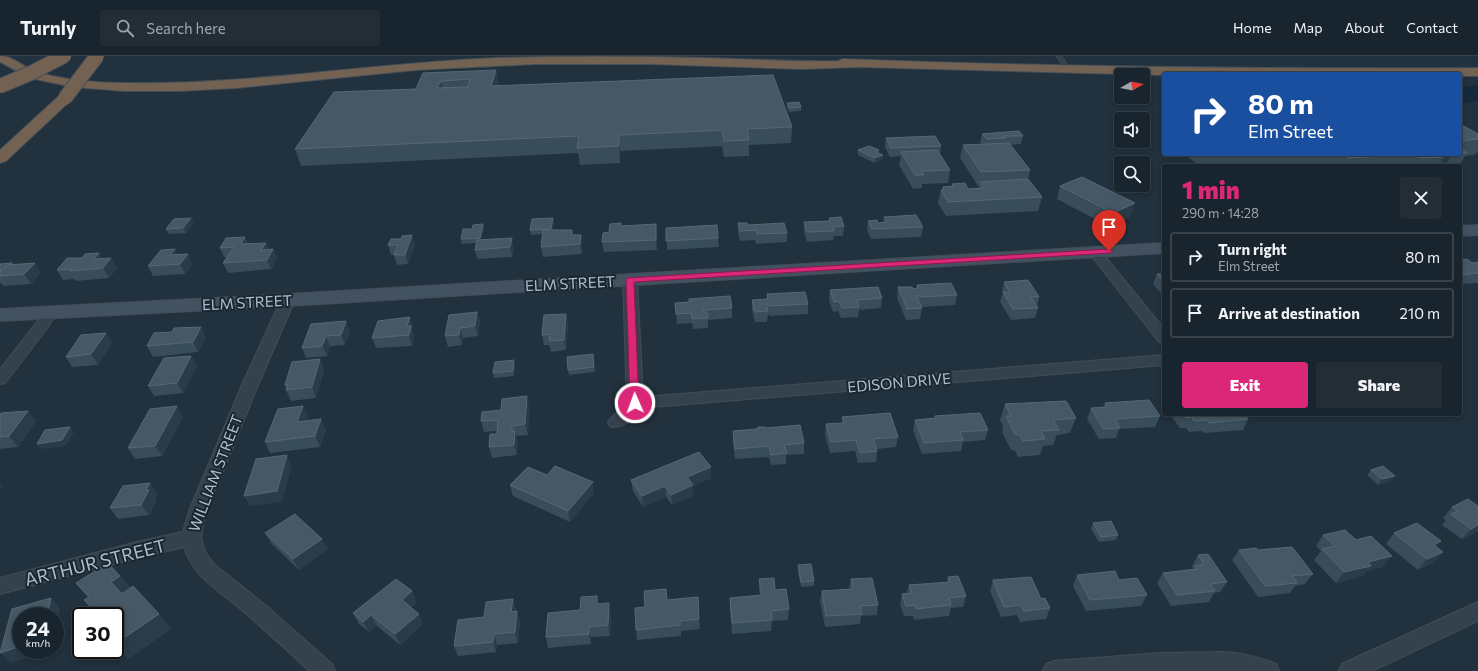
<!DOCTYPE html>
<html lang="en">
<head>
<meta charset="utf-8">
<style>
	body { margin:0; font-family:Commissioner,sans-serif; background:#222d36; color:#f1f3f6; height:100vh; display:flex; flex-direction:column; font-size:15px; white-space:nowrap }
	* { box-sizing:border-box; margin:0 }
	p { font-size:13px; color:#9fa5aa }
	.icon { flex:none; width:22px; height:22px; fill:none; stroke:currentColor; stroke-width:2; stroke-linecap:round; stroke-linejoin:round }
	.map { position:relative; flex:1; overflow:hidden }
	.side { position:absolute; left:1162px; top:108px; width:300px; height:252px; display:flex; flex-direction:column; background:#19252e; border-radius:4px; box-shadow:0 2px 6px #0003,0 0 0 1px #37424a }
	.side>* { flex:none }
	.hud { position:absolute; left:1162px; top:16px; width:300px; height:84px; border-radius:4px; box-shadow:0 2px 6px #0003,0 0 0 1px #37424a; background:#1a4fa0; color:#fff; overflow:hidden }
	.needle { width:26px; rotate:81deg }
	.buttons { position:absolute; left:1114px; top:12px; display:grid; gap:8px }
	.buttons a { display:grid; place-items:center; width:36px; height:36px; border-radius:4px; background:#19252e; box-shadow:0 2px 6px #0003,0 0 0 1px #37424a; font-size:20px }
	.speed { position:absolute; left:12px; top:551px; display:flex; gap:8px; font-size:20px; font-weight:700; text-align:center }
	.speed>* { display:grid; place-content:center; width:52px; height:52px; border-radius:50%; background:#19252e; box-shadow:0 2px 6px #0003,0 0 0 1px #37424a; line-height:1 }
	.speed small { font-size:10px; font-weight:400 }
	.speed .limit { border:2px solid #111; border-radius:6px; background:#fff; color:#111 }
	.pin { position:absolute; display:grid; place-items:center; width:34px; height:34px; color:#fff; margin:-41px -17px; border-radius:50% 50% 50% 0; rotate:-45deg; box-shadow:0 0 4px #0007 }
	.pin .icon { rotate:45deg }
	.me { position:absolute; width:44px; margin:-22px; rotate:358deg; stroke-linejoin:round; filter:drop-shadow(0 0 3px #0008) }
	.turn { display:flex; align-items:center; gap:14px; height:84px; padding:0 20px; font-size:18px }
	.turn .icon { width:52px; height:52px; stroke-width:2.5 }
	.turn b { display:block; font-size:28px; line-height:34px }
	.round { display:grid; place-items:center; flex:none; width:42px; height:42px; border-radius:4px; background:#222d36 }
	.summary { display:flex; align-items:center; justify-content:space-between; height:68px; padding:0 20px }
	h1 { font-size:24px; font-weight:800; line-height:30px; color:#db2777 }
	.action { display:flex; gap:8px; margin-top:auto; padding:8px 20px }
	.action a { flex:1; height:46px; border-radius:4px; background:#db2777; color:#fff; font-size:16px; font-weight:800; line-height:46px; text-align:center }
	.action a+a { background:#222d36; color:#f1f3f6 }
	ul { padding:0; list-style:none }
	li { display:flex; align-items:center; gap:12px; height:50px; margin:0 8px 6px; padding:0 12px; border:2px solid #37424a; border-radius:4px }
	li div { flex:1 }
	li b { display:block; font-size:15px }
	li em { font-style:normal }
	header { display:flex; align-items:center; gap:24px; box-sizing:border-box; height:56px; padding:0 20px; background:#19252e; border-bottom:1px solid #37424a }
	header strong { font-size:19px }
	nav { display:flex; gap:22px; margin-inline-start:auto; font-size:14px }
	.search { width:280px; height:36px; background:#222d36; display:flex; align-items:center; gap:10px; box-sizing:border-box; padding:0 14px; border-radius:4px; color:#9fa5aa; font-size:15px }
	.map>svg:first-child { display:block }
	.water { fill:#142a3b }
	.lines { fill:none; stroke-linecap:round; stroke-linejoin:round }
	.lane-casing { stroke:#414e59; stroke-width:6 }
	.street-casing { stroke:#414e59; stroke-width:2 }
	.secondary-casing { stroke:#414e59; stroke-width:2 }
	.highway-casing { stroke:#404d58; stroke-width:2 }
	.lane { stroke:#35424d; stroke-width:4.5 }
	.street { fill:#35424d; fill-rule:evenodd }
	.secondary { fill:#435260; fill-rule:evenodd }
	.highway { fill:#736152; fill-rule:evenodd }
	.highway-bridge-casing { stroke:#404d58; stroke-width:16; stroke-linecap:butt }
	.highway-bridge { stroke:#736152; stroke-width:14 }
	.wall { fill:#394c59 }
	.shaded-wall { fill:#2a3c49 }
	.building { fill:#465865; stroke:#576875; fill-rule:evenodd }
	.route { fill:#db2777; stroke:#8e194d }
	.labels { text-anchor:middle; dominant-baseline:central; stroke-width:4; stroke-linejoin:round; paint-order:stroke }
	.street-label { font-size:15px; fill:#b1bdc9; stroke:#1a2732 }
	.near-street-label { font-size:18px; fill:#b1bdc9; stroke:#1a2732 }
</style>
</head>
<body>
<header>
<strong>Turnly</strong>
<div class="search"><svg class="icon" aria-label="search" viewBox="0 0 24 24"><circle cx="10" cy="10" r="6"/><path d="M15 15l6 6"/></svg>Search here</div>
<nav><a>Home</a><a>Map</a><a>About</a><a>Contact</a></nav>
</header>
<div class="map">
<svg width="1478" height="615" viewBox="0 0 1478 615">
	<rect width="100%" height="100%" fill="#21313d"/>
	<!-- water -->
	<polygon class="water" points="1460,30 1478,30 1478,45 1460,48"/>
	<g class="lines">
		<defs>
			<polyline id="lane" points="1059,0 1068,14"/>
			<g id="street">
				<polygon points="1095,192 1099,193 1164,273 1164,287 1159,286 1091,199 1089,196 1091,193"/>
				<path d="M630 220 635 221 637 224 643 341 1164 299V309L640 352C633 362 623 374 610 370L608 366C613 358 622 354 627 346L623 224 625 221Z"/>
				<path d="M288 240 293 241 295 244 258 329 207 455C199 477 198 491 215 509L264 548 332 608 335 615H309C288 594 266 575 243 555 220 535 194 522 184 491L137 502 0 538V522L137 486 183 476 189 455 242 329 281 244 283 241Z"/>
				<polygon points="50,252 55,253 57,256 48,271 5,327 0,328 0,313 37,266 45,253"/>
				<polygon points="1478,546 1478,565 1372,615 1339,615 1342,608"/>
				<path d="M1224 596C1243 597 1259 601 1276 608L1279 615H1043L1046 608 1054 605 1161 597Z"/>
			</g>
			<g id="secondary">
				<polygon points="1478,169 1478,179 1460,180 1460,170"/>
				<polygon points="1164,187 1164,197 288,250 0,265 0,253 288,238"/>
			</g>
			<g id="highway">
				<path d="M0 0C13 0 22 10 34 15 60 24 100 27 127 27 250 29 372 7 495 2 565 0 636 0 707 2 750 3 794 6 838 5L843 3C1055 11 1266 13 1478 12V20H1460V18L1160 19 860 11 804 13 648 8H536L416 14 237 32 180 35H124L73 31 30 22 0 6Z"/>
				<polygon points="65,38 70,39 72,42 70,45 6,105 0,107 0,94 60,39"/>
			</g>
		</defs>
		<!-- lane casing -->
		<use href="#lane" class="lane-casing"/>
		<!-- street casing -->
		<use href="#street" class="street-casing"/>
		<!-- secondary casing -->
		<use href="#secondary" class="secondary-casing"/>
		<!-- highway casing -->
		<use href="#highway" class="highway-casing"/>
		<!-- lane -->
		<use href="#lane" class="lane"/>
		<!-- street -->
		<use href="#street" class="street"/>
		<!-- secondary -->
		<use href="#secondary" class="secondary"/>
		<!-- highway -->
		<use href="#highway" class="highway"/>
		<defs>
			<g id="highway-bridge">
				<polyline points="0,30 31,17 64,0"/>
				<polyline points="65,42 97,0"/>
			</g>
		</defs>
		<!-- highway-bridge casing -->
		<use href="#highway-bridge" class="highway-bridge-casing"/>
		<!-- highway-bridge -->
		<use href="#highway-bridge" class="highway-bridge"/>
	</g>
	<!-- wall -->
	<g class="wall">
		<polygon points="496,14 499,29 792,71 791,87 749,89 749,100 724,101 722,90 620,95 620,107 580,109 578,97 301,110 295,93 416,33 423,17"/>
		<polygon points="787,47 801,51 801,55 789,56 787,51"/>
		<polygon points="1460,68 1478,78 1478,95 1475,99 1465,100 1459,110 1328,110 1327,108 1290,110 1199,110 1185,98 1460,98"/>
		<polygon points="982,78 1023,80 1021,88 1010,89 1030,114 1028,123 1042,141 1038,155 946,160 938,147 941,134 942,134 943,131 952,131 952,128 968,133 979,132 979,130 978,130 960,102 963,89 982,88 980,86"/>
		<polygon points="886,82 941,90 940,98 950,114 948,127 922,128 922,132 913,133 899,109 901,100 890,101 885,91"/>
		<polygon points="858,94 879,94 878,97 883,103 875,107 858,99"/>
		<polygon points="1060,130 1130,161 1108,170 1057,143"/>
		<polygon points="884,161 923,171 921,181 871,183 867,174 868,165 878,167 883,166"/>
		<polygon points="191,162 193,167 186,177 168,178 166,173"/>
		<polygon points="553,162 554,167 552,174 573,179 581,179 582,188 582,198 543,201 541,191 543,178 531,179 530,174"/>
		<polygon points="829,162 844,170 843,180 834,180 833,184 807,186 804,176 804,166 829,165"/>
		<polygon points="621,167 621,170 657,178 657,194 604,196 602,186 609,176"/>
		<polygon points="738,167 787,177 787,186 756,188 755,184 740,185 738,177"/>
		<polygon points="483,168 484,173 481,184 514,192 512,201 477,203 475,194 476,187 462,188 461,183 472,173"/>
		<polygon points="666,172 718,182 719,191 667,194"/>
		<polygon points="245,181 248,188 266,187 269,194 273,193 277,203 271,213 228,217 223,207 227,201 224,201 220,192"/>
		<polygon points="391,183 415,189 408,208 397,209 394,199 391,199 388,189"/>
		<polygon points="175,193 177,199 188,198 192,208 185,218 153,220 148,210"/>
		<polygon points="99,197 102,203 117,212 109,222 76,225 74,223 63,224 57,214 82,202"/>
		<polygon points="1460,204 1472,207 1478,206 1478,228 1477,227 1460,228"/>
		<polygon points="12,207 14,208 35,207 41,217 31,228 3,230 1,227 0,227 0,208"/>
		<polygon points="1157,218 1164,218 1164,241 1153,228"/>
		<polygon points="1004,226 1039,241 1037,250 1038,252 1035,262 1011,264 1000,246 1003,237 1002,236"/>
		<polygon points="917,229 957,239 955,249 921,251 922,252 920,263 906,264 897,242 898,231 916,233"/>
		<polygon points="830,234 882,242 881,252 859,254 858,261 841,262 838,255 833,256 829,244"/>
		<polygon points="767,238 808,248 808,258 769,260 769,258 768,258 767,266 755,266 752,254 752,244 767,244"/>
		<polygon points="689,243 732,252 732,262 708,264 708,272 693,273 692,267 677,268 675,247 689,246"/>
		<polygon points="477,256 480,266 478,280 463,282 462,289 448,291 445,280"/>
		<polygon points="566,258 568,268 566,294 551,296 549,289 544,289 542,279"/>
		<polygon points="311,268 350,275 345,289 330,290 327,300 306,302 302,292"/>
		<polygon points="413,271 412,273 414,280 412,290 376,292 372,282"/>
		<polygon points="172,276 206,281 198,296 153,301 147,290"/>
		<polygon points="106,277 112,287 98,309 72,311 66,301"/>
		<polygon points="593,298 595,316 569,319 568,314"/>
		<polygon points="191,300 197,310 183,337 154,340 148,330"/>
		<polygon points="320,303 324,314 316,342 291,345 286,334 286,332 285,329"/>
		<polygon points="515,309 514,320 494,322 493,317"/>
		<polygon points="1105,347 1160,360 1155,371 1119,373 1116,382 1099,383 1087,363 1091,352 1103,352"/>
		<polygon points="1005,348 1076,362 1070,377 1057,379 1053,389 1043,390 1040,399 1018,401 1015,395 1011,394 1002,376 1003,370 1000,364"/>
		<polygon points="177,350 183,361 162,400 135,403 128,392"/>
		<polygon points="303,350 308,361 306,365 321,363 326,374 320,391 270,397 265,386"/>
		<polygon points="529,351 528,379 516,380 518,386 517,399 492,402 489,391 497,378 497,375 484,376 481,365"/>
		<polygon points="28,355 36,365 18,391 0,393 0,359"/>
		<polygon points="1170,358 1244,358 1248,363 1243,374 1204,377 1202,375 1189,376 1186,372 1180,372"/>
		<polygon points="935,360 988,374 985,384 963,386 961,395 922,398 913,374 915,364 935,362"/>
		<polygon points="842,361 898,381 896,391 877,393 877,395 876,406 858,407 855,395 830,397 825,379 826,368 842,367"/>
		<polygon points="766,372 804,387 804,398 786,399 786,408 771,409 769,401 735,403 733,386 733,375"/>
		<polygon points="711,411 711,422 693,430 693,440 672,449 666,441 643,451 633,435 631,424"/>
		<polygon points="1371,414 1391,425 1378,429 1367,419"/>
		<polygon points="547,419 594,437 570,466 513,440 510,429"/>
		<polygon points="157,438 155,443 156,445 149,459 118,463 110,452"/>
		<polygon points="1478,450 1478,475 1462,483 1442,469 1446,464 1443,462 1452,451"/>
		<polygon points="1093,467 1118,479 1116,484 1099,486 1091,473"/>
		<polygon points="265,477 328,493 299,514 272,488"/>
		<polygon points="1394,477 1436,491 1443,496 1433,507 1418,514 1386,488"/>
		<polygon points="1323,479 1383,511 1367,515 1363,520 1336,527 1314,504 1321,495 1316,490"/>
		<polygon points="1239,494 1258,494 1313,518 1305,528 1295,530 1290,537 1258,541 1232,504"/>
		<polygon points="1198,499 1227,526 1220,536 1214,537 1209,546 1171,550 1157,527 1163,517 1193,513 1192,510"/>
		<polygon points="798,509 814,525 814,530 801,531 798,515"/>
		<polygon points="1077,519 1119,524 1147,539 1141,550 1086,555 1073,530"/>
		<polygon points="120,520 130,532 159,558 171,573 128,603 115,588 115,560 98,560 84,544 88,541 76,527"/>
		<polygon points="948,521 966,540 963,551 951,552 949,560 914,564 913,560 904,560 900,548 902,538 907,537 909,529 947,526"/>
		<polygon points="759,523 775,534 789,553 788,564 772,565 771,575 732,578 730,553 730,542 760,540 759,533"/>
		<polygon points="851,523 878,549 877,559 861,560 860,568 825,571 820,545 822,535 849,533"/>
		<polygon points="993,524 1041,543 1050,552 1046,563 1020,566 1017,559 1001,561 990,535"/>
		<polygon points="412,535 416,546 411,551 423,568 400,589 377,570 369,576 359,568 353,557"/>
		<polygon points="513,543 516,555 517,555 520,566 518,587 497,589 496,596 458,600 454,590 484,561"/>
		<polygon points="667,544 699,563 700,573 681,575 681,580 637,584 636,574 645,551"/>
		<polygon points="598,548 611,557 610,580 591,581 591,588 548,592 546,581 580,554"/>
	</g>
	<!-- shaded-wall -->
	<g class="shaded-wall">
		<polygon points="496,14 499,29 494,45 491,30"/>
		<polygon points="441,25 444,40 437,32"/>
		<polygon points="619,79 620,95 620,107 619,90"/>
		<polygon points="1452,98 1445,110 1439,110 1444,101"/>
		<polygon points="883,99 883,103 875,107 875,102"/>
		<polygon points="1135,147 1130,161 1108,170 1113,157"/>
		<polygon points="191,162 193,167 186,177 183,172"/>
		<polygon points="553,162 554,167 552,178 551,173"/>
		<polygon points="483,168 484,173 481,187 480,182"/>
		<polygon points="656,168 657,178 657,194 656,184"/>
		<polygon points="412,179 415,189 408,208 405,199"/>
		<polygon points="581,179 582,188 582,198 580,188"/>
		<polygon points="245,181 249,191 241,188"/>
		<polygon points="512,182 514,192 512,201 510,191"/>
		<polygon points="266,187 270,196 261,194"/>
		<polygon points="175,193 180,203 170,199"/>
		<polygon points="273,193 277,203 271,213 267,204"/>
		<polygon points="99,197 104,207 99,213 94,203"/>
		<polygon points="188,198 192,208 185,218 180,208"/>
		<polygon points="111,202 117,212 109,222 103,212"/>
		<polygon points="35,207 41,217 31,228 24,218"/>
		<polygon points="477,256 480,266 478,280 475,270"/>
		<polygon points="566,258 568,268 566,294 564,284"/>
		<polygon points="410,261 413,271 412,273 414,280 412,290 409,279 407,270"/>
		<polygon points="346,265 350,275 345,289 341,279"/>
		<polygon points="201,271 206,281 198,296 193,286"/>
		<polygon points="460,272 463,282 462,289 459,279"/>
		<polygon points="106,277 112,287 98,309 91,298"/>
		<polygon points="326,280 330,290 327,300 322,290"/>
		<polygon points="191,300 197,310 183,337 177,327"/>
		<polygon points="320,303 324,314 316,342 312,331"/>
		<polygon points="514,304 515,309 514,320 513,315"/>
		<polygon points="527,340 529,351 528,379 525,368"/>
		<polygon points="177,350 183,361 162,400 155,390"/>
		<polygon points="303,350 308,361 302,376 297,366"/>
		<polygon points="28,355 36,365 18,391 9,380"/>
		<polygon points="321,363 326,374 320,391 315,380"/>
		<polygon points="70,371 74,376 66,390 41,393 37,388"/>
		<polygon points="515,375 518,386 517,399 514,389"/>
		<polygon points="287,399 292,410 282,446 250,450 244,440"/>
		<polygon points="711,411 711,422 693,430 693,440 672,449 671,439 687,421"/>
		<polygon points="1395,420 1391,425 1378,429 1382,423"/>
		<polygon points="593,426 594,437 570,466 568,455"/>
		<polygon points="150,427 157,438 155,443 156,445 149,459 141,449 146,434"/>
		<polygon points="0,428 2,431 0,434"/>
		<polygon points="665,430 666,441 643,451 642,440"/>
		<polygon points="1478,469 1478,475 1462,483 1471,473"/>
		<polygon points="322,483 328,493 299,514 293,503"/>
		<polygon points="1441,485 1432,496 1434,489"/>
		<polygon points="1443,496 1433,507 1418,514 1427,503"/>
		<polygon points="1392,500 1383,511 1367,515 1363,520 1336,527 1344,516 1368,506"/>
		<polygon points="120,520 133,536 124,542 111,526"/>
		<polygon points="412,535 416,546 407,554 402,544"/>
		<polygon points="51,542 60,553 55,577 55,560 47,560"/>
		<polygon points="513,543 516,554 514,566 511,556"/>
		<polygon points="609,547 611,557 610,580 608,569"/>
		<polygon points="517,555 520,566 518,587 515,576"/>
		<polygon points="159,558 171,573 128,603 115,588"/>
		<polygon points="419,558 423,568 400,589 395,578"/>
		<polygon points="371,559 377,570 369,576 363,566"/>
		<polygon points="589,571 591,581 591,588 589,578"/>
		<polygon points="494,578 497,589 496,596 493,586"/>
		<polygon points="21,590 21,594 51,594 51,595 11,607 0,597"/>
	</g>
	<!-- building -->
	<g class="building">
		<path d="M496 14 491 30 773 19 792 71 747 73 749 84 724 85 722 74 619 79V90L577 92 579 80 295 93 334 36 416 33 423 17ZM470 23 468 31 437 32 441 25Z"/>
		<polygon points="799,46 801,51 789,52 787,47"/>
		<polygon points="1460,68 1478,78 1478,83 1460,85"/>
		<polygon points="1019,75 1023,80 1005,80 1006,82 987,83 982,78"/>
		<polygon points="935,80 941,90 891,92 886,82"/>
		<polygon points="1009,87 1030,114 981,116 963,89"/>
		<polygon points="869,90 879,94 876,96 883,99 875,102 858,94"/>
		<polygon points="1460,92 1467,97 1460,97"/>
		<polygon points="937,94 950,114 921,115 924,119 915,119 901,96"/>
		<polygon points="1343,98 1451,98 1444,101 1423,102 1404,99 1348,102"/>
		<polygon points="1082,121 1135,147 1113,157 1060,130"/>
		<polygon points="1028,123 1042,141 948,146 941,134 944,134 943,131 954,130 952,128 965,127 968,133 984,132 980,126"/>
		<polygon points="916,159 923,171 872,173 868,165 877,164 878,167 887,166 884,161"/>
		<polygon points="841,161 844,170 833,171 834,175 807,176 804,166 830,165 829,162"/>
		<polygon points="191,162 183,172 166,173 174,163"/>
		<polygon points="553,162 551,173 530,174 532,163"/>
		<polygon points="621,167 621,170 656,168 656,184 602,186 603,177 609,176 610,168"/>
		<polygon points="738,167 747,167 748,169 784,167 787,177 757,178 756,174 740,175"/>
		<polygon points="483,168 480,182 461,183 463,173 472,173 473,169"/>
		<polygon points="717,169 718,182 666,185 666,172"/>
		<polygon points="543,174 572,174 572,179 581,179 580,188 541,191"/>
		<polygon points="412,179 405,199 394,199 398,189 388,189 391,183 401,183 402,180"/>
		<polygon points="245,181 241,188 266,187 261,194 273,193 267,204 223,207 234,191 220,192 226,182"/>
		<polygon points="512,182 510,191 475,194 477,184"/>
		<polygon points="175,193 170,199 188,198 180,208 148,210 161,194"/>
		<polygon points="99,197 94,203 111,202 103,212 70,215 72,213 57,214 67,202 82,202 85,198"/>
		<polygon points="1467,203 1472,207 1478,206 1478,217 1460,219 1460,204"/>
		<polygon points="12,207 11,209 8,209 0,216 0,208"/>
		<polygon points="35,207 24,218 0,220 0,216 8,209"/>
		<polygon points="1157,218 1164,218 1164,226"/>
		<polygon points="1028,224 1039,241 1031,241 1038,252 1013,253 1003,236 1010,236 1004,226"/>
		<polygon points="951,227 957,239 922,241 921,240 916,240 922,252 907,253 898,231 912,231 913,233 918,232 917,229"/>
		<polygon points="878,231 882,242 857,244 859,251 842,252 839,245 834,246 830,234"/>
		<polygon points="805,236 808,248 769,250 769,248 766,248 768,255 755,256 752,244 768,243 767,238"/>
		<polygon points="730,240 732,252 703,254 704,256 707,256 708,262 692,263 691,257 676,258 675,247 689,246 689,243"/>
		<polygon points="477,256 475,270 460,272 459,279 445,280 449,259"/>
		<polygon points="566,258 564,284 549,285 550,278 542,279 544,259"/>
		<polygon points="410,261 407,270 411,270 409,279 372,282 378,265"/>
		<polygon points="346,265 341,279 326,280 322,290 302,292 311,268"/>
		<polygon points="201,271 193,286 147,290 154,277 172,276 174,272"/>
		<polygon points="106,277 91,298 66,301 81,279"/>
		<polygon points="593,298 594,311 568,314 567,301"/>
		<polygon points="191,300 177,327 148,330 164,302"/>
		<polygon points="320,303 312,331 286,334 288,328 285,329 292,306"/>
		<polygon points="514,304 513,315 493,317 495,306"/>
		<polygon points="527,340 525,368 512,370 512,376 515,375 514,389 489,391 490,378 497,378 498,364 481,365 482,356 501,354 502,343"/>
		<polygon points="1149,344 1160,360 1115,363 1120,372 1103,373 1091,352 1107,351 1105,347"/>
		<polygon points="1066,345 1076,362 1053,364 1059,374 1041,375 1045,383 1023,385 1020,379 1015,378 1006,360 1011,360 1005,348"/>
		<polygon points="177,350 155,390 128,392 150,353"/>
		<polygon points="303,350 297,366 321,363 315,380 265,386 278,353"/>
		<polygon points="28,355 9,380 0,381 0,359 1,357"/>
		<polygon points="890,357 898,381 873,383 877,395 860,397 856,384 831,386 826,368 844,367 842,361"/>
		<polygon points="980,357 988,374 960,376 963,384 924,387 915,364 936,362 935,360"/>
		<polygon points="1183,358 1244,358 1248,363 1209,367 1207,364 1194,365 1192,361 1186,362"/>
		<polygon points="800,369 804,387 784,389 787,397 771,399 769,390 735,393 733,375 757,373 758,371 765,371 766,372"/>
		<polygon points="70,371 62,384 37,388 45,374"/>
		<polygon points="699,396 711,411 687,421 693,429 671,439 665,430 642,440 631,424"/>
		<polygon points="287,399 277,435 244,440 256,403"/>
		<polygon points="555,410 593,426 568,455 510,429 528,411 547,419"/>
		<polygon points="1383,410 1395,420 1382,423 1371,414"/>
		<polygon points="150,427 146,434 149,434 141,449 110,452 123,430"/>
		<polygon points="1468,443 1478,450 1478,469 1471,473 1451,458 1458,455 1452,451"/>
		<polygon points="295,458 322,483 293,503 265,477"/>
		<polygon points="1111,465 1118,479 1101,481 1093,467"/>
		<polygon points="1417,467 1441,485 1434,489 1443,496 1427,503 1394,477"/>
		<polygon points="1345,474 1356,484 1371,480 1392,500 1368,506 1371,510 1344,516 1322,493 1335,490 1323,479"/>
		<polygon points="1292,491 1313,518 1292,520 1297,527 1265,530 1239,494 1256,492 1258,494"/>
		<polygon points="1208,498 1227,526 1210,528 1215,535 1177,539 1163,517 1197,513 1195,510 1204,508 1198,499"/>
		<polygon points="108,507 120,520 111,526 122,538 133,530 159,558 115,588 115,560 99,560 84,544 89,541 76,527"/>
		<polygon points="811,508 814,525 801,526 798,509"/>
		<polygon points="1115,515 1119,524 1137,522 1147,539 1090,544 1077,519"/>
		<polygon points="958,520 966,540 949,542 951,549 916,553 915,549 906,550 902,538 912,537 909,529 950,526 948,521"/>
		<polygon points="1031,521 1041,543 1045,542 1050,552 1024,555 1021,549 1004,551 993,524"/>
		<polygon points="774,522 775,534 786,533 789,553 771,555 772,564 732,567 730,542 762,539 759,523"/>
		<polygon points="872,522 878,549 860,550 862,558 826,560 822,535 853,533 851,523"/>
		<polygon points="396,523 412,535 402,544 419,558 395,578 371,559 363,566 353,557"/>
		<polygon points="666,533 667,544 698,541 699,563 680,565 680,569 636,574 635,552 645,551 644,535"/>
		<polygon points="597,540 597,548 609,547 608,569 589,571 589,578 546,581 548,557 580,554 581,541"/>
		<polygon points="51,542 47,560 21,560 21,590 0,597 12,553"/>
		<polygon points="513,543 511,556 517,555 515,576 494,578 493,586 454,590 458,564 484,561 486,546"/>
	</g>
	<!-- route -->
	<polygon class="route" points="1109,193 1113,195 1111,197 634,226 639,347 635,350 630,347 626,224 627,222"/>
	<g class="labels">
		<!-- street labels -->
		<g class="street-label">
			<text transform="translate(570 227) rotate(-3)">ELM STREET</text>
			<text transform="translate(247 246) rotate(-3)">ELM STREET</text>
			<text transform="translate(899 326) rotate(-5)">EDISON DRIVE</text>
			<text transform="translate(215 417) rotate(-69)">WILLIAM STREET</text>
		</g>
		<!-- near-street labels -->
		<g class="near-street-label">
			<text transform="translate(95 506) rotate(-14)">ARTHUR STREET</text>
		</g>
	</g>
</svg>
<div class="buttons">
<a><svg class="needle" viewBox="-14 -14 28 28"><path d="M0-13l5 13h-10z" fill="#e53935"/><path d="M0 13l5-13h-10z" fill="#9fa5aa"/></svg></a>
<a><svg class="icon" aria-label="sound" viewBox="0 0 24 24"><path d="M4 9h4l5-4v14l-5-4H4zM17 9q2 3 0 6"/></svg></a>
<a><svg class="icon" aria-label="search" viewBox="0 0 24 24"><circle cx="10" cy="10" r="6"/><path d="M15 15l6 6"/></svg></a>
</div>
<div class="speed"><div>24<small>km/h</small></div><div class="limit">30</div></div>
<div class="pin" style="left:1109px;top:195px;background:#d93025"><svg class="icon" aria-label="arrive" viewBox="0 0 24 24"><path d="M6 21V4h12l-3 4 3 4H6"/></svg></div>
<svg class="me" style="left:635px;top:347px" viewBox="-20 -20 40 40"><circle r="17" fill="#db2777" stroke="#fff" stroke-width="3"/><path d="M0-11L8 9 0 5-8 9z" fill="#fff"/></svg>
<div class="hud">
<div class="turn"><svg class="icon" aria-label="right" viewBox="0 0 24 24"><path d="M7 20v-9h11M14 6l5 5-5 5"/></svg><div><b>80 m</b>Elm Street</div></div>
</div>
<section class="side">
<div class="summary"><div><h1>1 min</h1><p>290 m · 14:28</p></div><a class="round"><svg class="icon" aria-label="close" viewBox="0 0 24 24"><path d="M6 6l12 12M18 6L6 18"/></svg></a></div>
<ul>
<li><svg class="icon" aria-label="right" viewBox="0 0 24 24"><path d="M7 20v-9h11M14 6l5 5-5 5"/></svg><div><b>Turn right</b><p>Elm Street</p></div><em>80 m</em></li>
<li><svg class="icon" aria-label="arrive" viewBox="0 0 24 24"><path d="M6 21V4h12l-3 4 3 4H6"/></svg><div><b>Arrive at destination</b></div><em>210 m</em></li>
</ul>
<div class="action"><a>Exit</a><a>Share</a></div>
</section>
</div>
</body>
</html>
